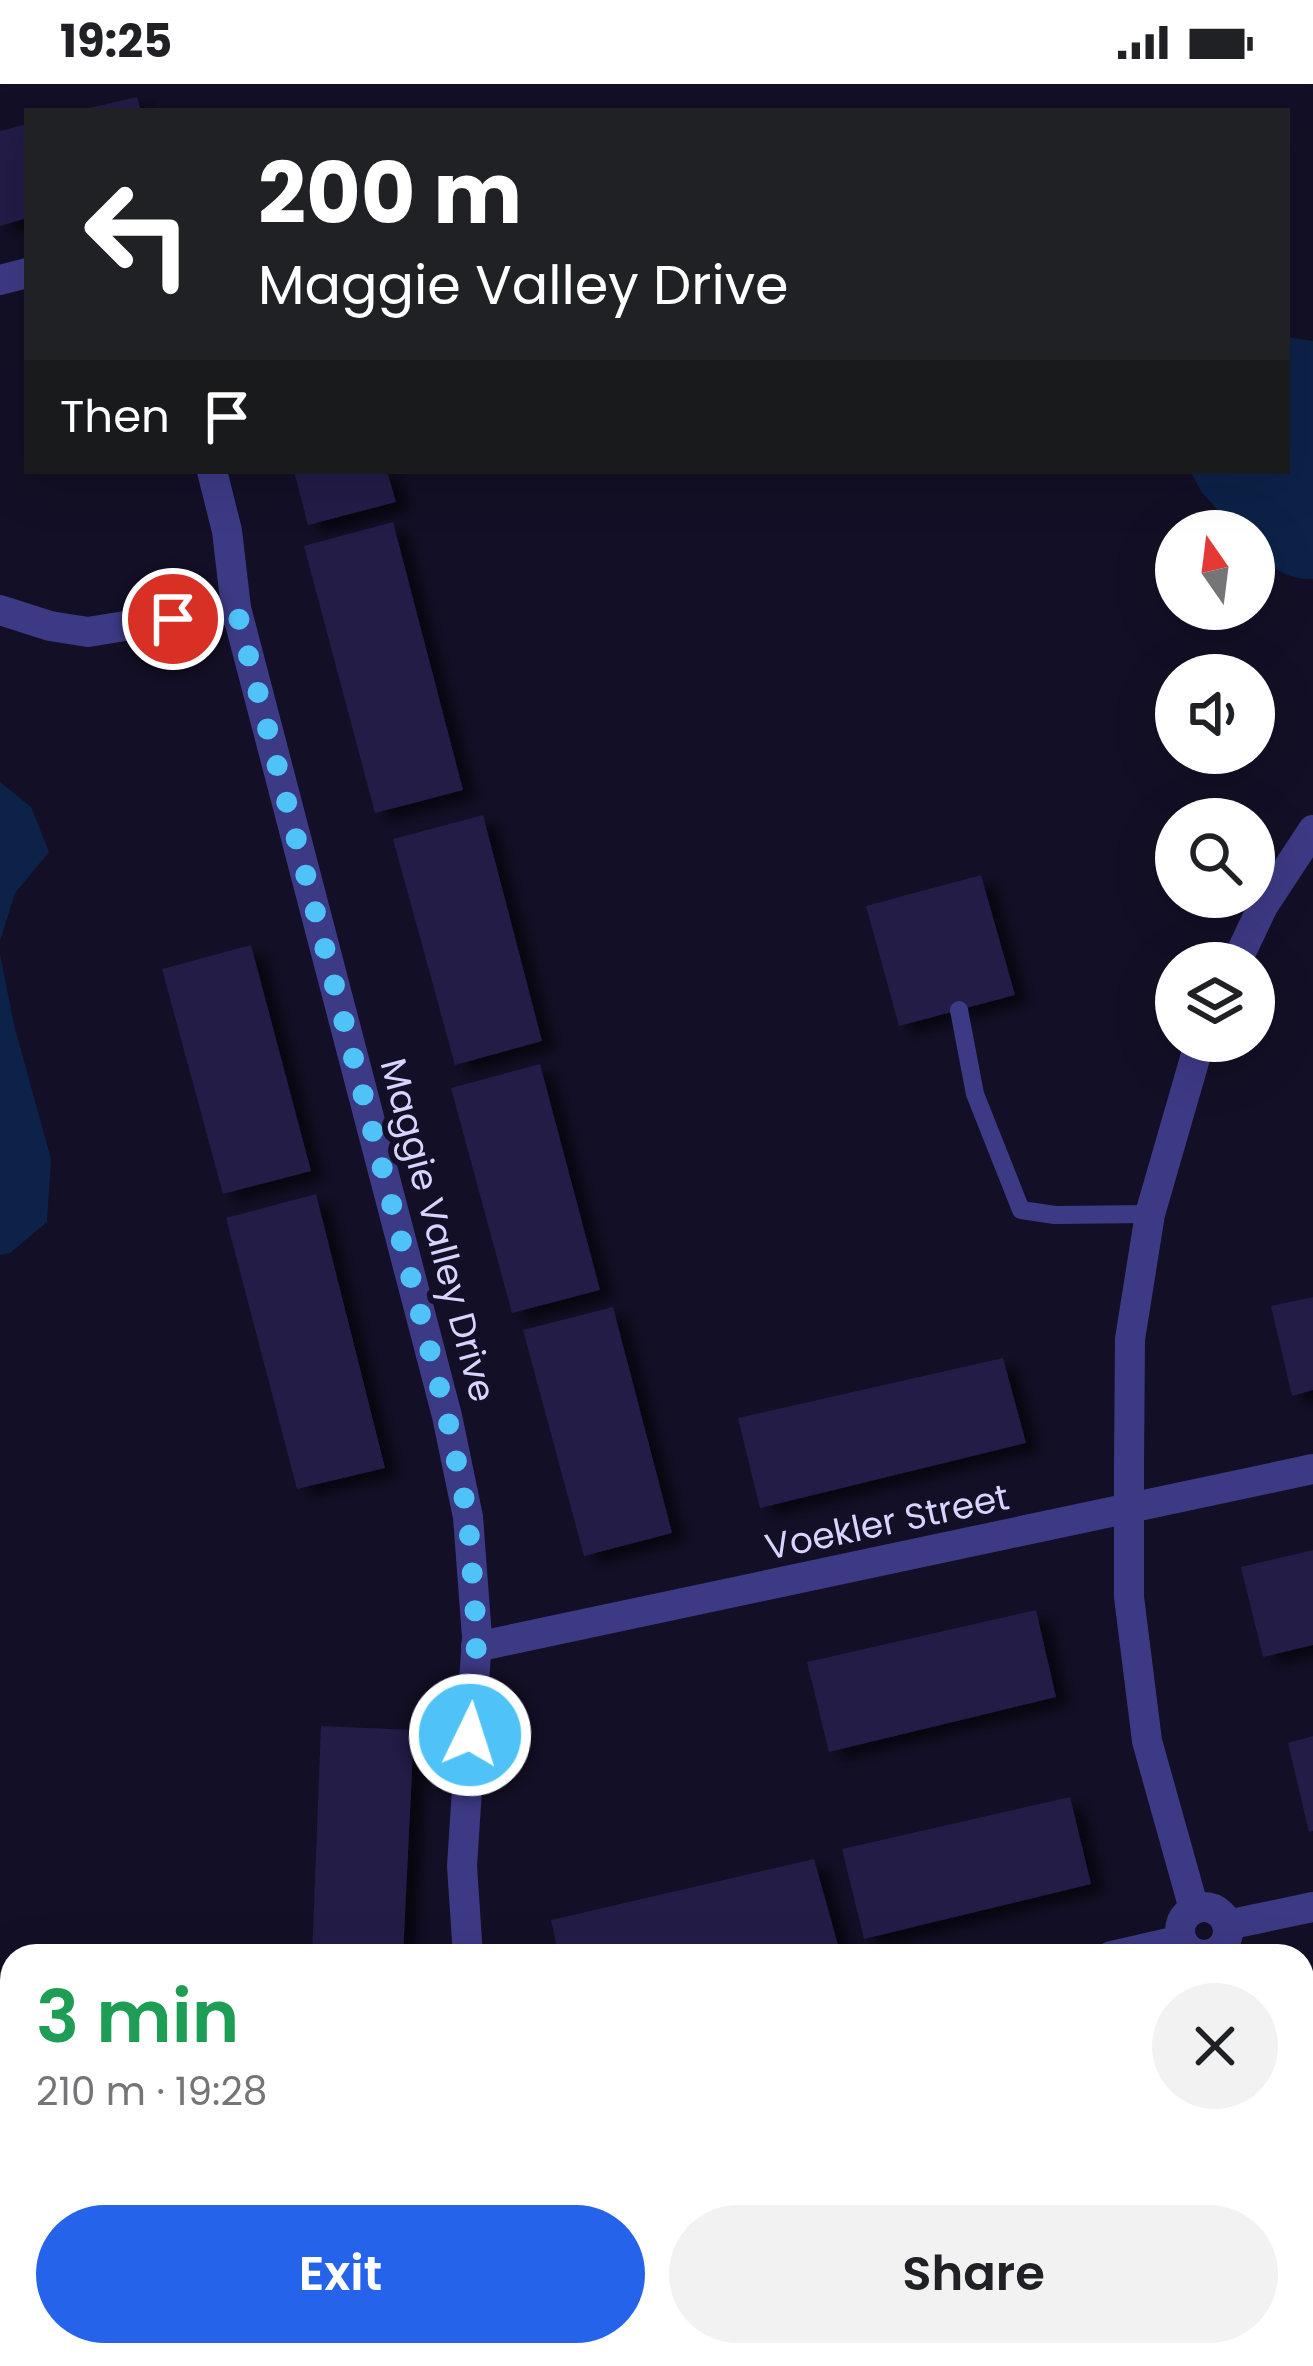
<!DOCTYPE html>
<html lang="en">
<head>
<meta charset="utf-8">
<style>
	body { margin:0; font-family:Poppins,sans-serif; background:#f2f2f2; color:#202124; height:100vh; display:flex; flex-direction:column; font-size:45px; white-space:nowrap }
	* { box-sizing:border-box; margin:0 }
	p { font-size:39px; color:#757577 }
	.icon { flex:none; width:66px; height:66px; fill:none; stroke:currentColor; stroke-width:2; stroke-linecap:round; stroke-linejoin:round }
	.map { position:relative; flex:1; overflow:hidden }
	.drawer { position:absolute; left:0px; top:1860px; width:1314px; height:423px; display:flex; flex-direction:column; background:#fff; border-radius:36px 36px 0 0; box-shadow:0 12px 48px #0002 }
	.drawer>* { flex:none }
	.guide { position:absolute; left:24px; top:24px; width:1266px; height:366px; border-radius:0px; box-shadow:0 12px 48px #0002; background:#202124; color:#fff; overflow:hidden }
	.needle { width:78px; rotate:346deg }
	.buttons { position:absolute; left:1155px; top:426px; display:grid; gap:24px }
	.buttons a { display:grid; place-items:center; width:120px; height:120px; border-radius:50%; background:#fff; box-shadow:0 12px 48px #0002; font-size:60px }
	.pin { position:absolute; display:grid; place-items:center; width:102px; height:102px; color:#fff; margin:-51px; border:6px solid #fff; border-radius:50%; box-shadow:0 3px 12px #0007 }
	.me { position:absolute; width:132px; margin:-66px; rotate:4deg; stroke-linejoin:round; filter:drop-shadow(0 0 9px #0008) }
	.turn { display:flex; align-items:center; gap:42px; height:252px; padding:0 36px; font-size:54px }
	.turn .icon { width:156px; height:156px; stroke-width:2.5 }
	.turn b { display:block; font-size:84px; line-height:102px }
	.then { display:flex; align-items:center; height:114px; padding:0 36px; background:#0003; gap:24px; font-size:45px }
	.round { display:grid; place-items:center; flex:none; width:126px; height:126px; border-radius:63px; background:#f2f2f2 }
	.overview { display:flex; align-items:center; justify-content:space-between; height:204px; padding:0 36px }
	h1 { font-size:72px; font-weight:600; line-height:90px; color:#1e9e55 }
	.button { display:flex; gap:24px; margin-top:auto; padding:24px 36px }
	.button a { flex:1; height:138px; border-radius:72px; background:#2563eb; color:#fff; font-size:48px; font-weight:600; line-height:138px; text-align:center }
	.button a+a { background:#f2f2f2; color:#202124 }
	.status { display:flex; justify-content:space-between; align-items:center; height:84px; padding:0 60px; background:#fff; direction:ltr }
	.status svg { height:33px; fill:currentColor }
	.map>svg:first-child { display:block }
	.water { fill:#0c2248 }
	.building { fill:#241b47; filter:url(#shadow) }
	.lines { fill:none; stroke-linecap:round; stroke-linejoin:round }
	.lane { stroke:#3d3a85; stroke-width:18 }
	.street { stroke:#3d3a85; stroke-width:30 }
	.route { stroke:#4fc3f7; stroke-width:21; stroke-dasharray:0 37.8 }
	.labels { text-anchor:middle; dominant-baseline:central; stroke-width:12; stroke-linejoin:round; paint-order:stroke }
	.street-label { font-size:36px; fill:#d9d4ff; stroke:#130f26 }
</style>
</head>
<body>
<div class="status"><b>19:25</b><svg viewBox="0 0 49 12"><path d="M0 12V9h3v3zM5 12V6h3v6zM10 12V3h3v9zM15 12V0h3v12zM26 1h20v11H26zM47 4h2v5h-2z"/></svg></div>
<div class="map">
<svg width="1313" height="2282" viewBox="0 0 1313 2282">
	<defs>
		<filter id="shadow"><feDropShadow dx="13" dy="8" stdDeviation="6" flood-color="#0009"/></filter>
	</defs>
	<rect width="100%" height="100%" fill="#130f26"/>
	<!-- water -->
	<g class="water">
		<path d="M1287 253 1313 257V495C1288 496 1271 484 1254 466V447H1237L1202 409 1190 387H1287Z"/>
		<polygon points="0,698 31,723 49,768 15,809 0,857"/>
		<polygon points="0,870 14,941 51,1075 47,1138 10,1169 0,1171"/>
	</g>
	<!-- building -->
	<g class="building">
		<polygon points="137,13 141,27 85,27 85,25"/>
		<polygon points="27,40 27,134 0,142 0,47"/>
		<polygon points="294,387 387,387 396,418 308,441"/>
		<polygon points="393,438 463,706 375,729 304,462"/>
		<polygon points="483,731 542,957 455,981 393,755"/>
		<polygon points="981,791 1015,911 899,942 866,822"/>
		<polygon points="251,861 311,1087 223,1110 162,885"/>
		<polygon points="540,980 600,1206 512,1229 451,1004"/>
		<polygon points="316,1110 385,1384 297,1405 226,1134"/>
		<polygon points="1313,1213 1313,1306 1292,1312 1271,1222"/>
		<polygon points="613,1223 672,1449 584,1472 523,1246"/>
		<polygon points="1003,1274 1026,1359 760,1424 738,1334"/>
		<polygon points="1313,1466 1313,1561 1263,1573 1241,1483"/>
		<polygon points="1036,1526 1056,1613 829,1668 807,1578"/>
		<polygon points="321,1642 414,1646 403,1872 312,1872"/>
		<polygon points="1313,1652 1313,1747 1309,1748 1288,1659"/>
		<polygon points="1070,1713 1091,1800 864,1855 842,1765"/>
		<polygon points="814,1775 838,1861 792,1872 559,1872 551,1836"/>
		<polygon points="379,2271 473,2271 475,2282 381,2282"/>
		<polygon points="634,2271 914,2271 917,2282 637,2282"/>
		<polygon points="941,2271 1014,2271 1014,2273 976,2282 944,2282"/>
	</g>
	<g class="lines">
		<!-- lane -->
		<polyline class="lane" points="959,926 975,1010 1021,1126 1055,1131 1150,1130"/>
		<!-- street -->
		<g class="street">
			<polyline points="0,196 27,189"/>
			<polyline points="212,387 227,447 236,524 447,1332 468,1433 477,1553 462,1782 468,1872"/>
			<polyline points="0,526 50,542 88,548 236,524"/>
			<polyline points="1236,879 1263,822 1313,746"/>
			<polyline points="476,1563 1313,1385"/>
			<circle cx="1204" cy="1847" r="24"/>
			<polyline points="1194,1825 1147,1657 1129,1513 1129,1381 1130,1255 1150,1130 1200,957"/>
			<polyline points="1227,1841 1313,1823"/>
			<polyline points="1111,1872 1181,1856"/>
			<polyline points="1302,2062 1313,2079"/>
			<polyline points="542,2271 545,2282"/>
			<polyline points="1266,2282 1289,2271"/>
		</g>
	</g>
	<g class="lines">
		<!-- route -->
		<polyline class="route" points="173,535 236,524 447,1332 468,1433 477,1553 470,1651"/>
	</g>
	<g class="labels">
		<!-- street labels -->
		<g class="street-label">
			<text transform="translate(438 1146) rotate(75)">Maggie Valley Drive</text>
			<text transform="translate(887 1438) rotate(-12)">Voekler Street</text>
		</g>
	</g>
</svg>
<div class="buttons">
<a><svg class="needle" viewBox="-14 -14 28 28"><path d="M0-13l5 13h-10z" fill="#e53935"/><path d="M0 13l5-13h-10z" fill="#757577"/></svg></a>
<a><svg class="icon" aria-label="sound" viewBox="0 0 24 24"><path d="M4 9h4l5-4v14l-5-4H4zM17 9q2 3 0 6"/></svg></a>
<a><svg class="icon" aria-label="search" viewBox="0 0 24 24"><circle cx="10" cy="10" r="6"/><path d="M15 15l6 6"/></svg></a>
<a><svg class="icon" aria-label="layers" viewBox="0 0 24 24"><path d="M12 4l9 5-9 5-9-5zM3 14l9 5 9-5"/></svg></a>
</div>
<div class="pin" style="left:173px;top:535px;background:#d93025"><svg class="icon" aria-label="arrive" viewBox="0 0 24 24"><path d="M6 21V4h12l-3 4 3 4H6"/></svg></div>
<svg class="me" style="left:470px;top:1651px" viewBox="-20 -20 40 40"><circle r="17" fill="#4fc3f7" stroke="#fff" stroke-width="3"/><path d="M0-11L8 9 0 5-8 9z" fill="#fff"/></svg>
<div class="guide">
<div class="turn"><svg class="icon" aria-label="left" viewBox="0 0 24 24"><path d="M17 20v-9H6M10 6l-5 5 5 5"/></svg><div><b>200 m</b>Maggie Valley Drive</div></div>
<div class="then">Then<svg class="icon" aria-label="arrive" viewBox="0 0 24 24"><path d="M6 21V4h12l-3 4 3 4H6"/></svg></div>
</div>
<section class="drawer">
<div class="overview"><div><h1>3 min</h1><p>210 m · 19:28</p></div><a class="round"><svg class="icon" aria-label="close" viewBox="0 0 24 24"><path d="M6 6l12 12M18 6L6 18"/></svg></a></div>
<div class="button"><a>Exit</a><a>Share</a></div>
</section>
</div>
</body>
</html>
